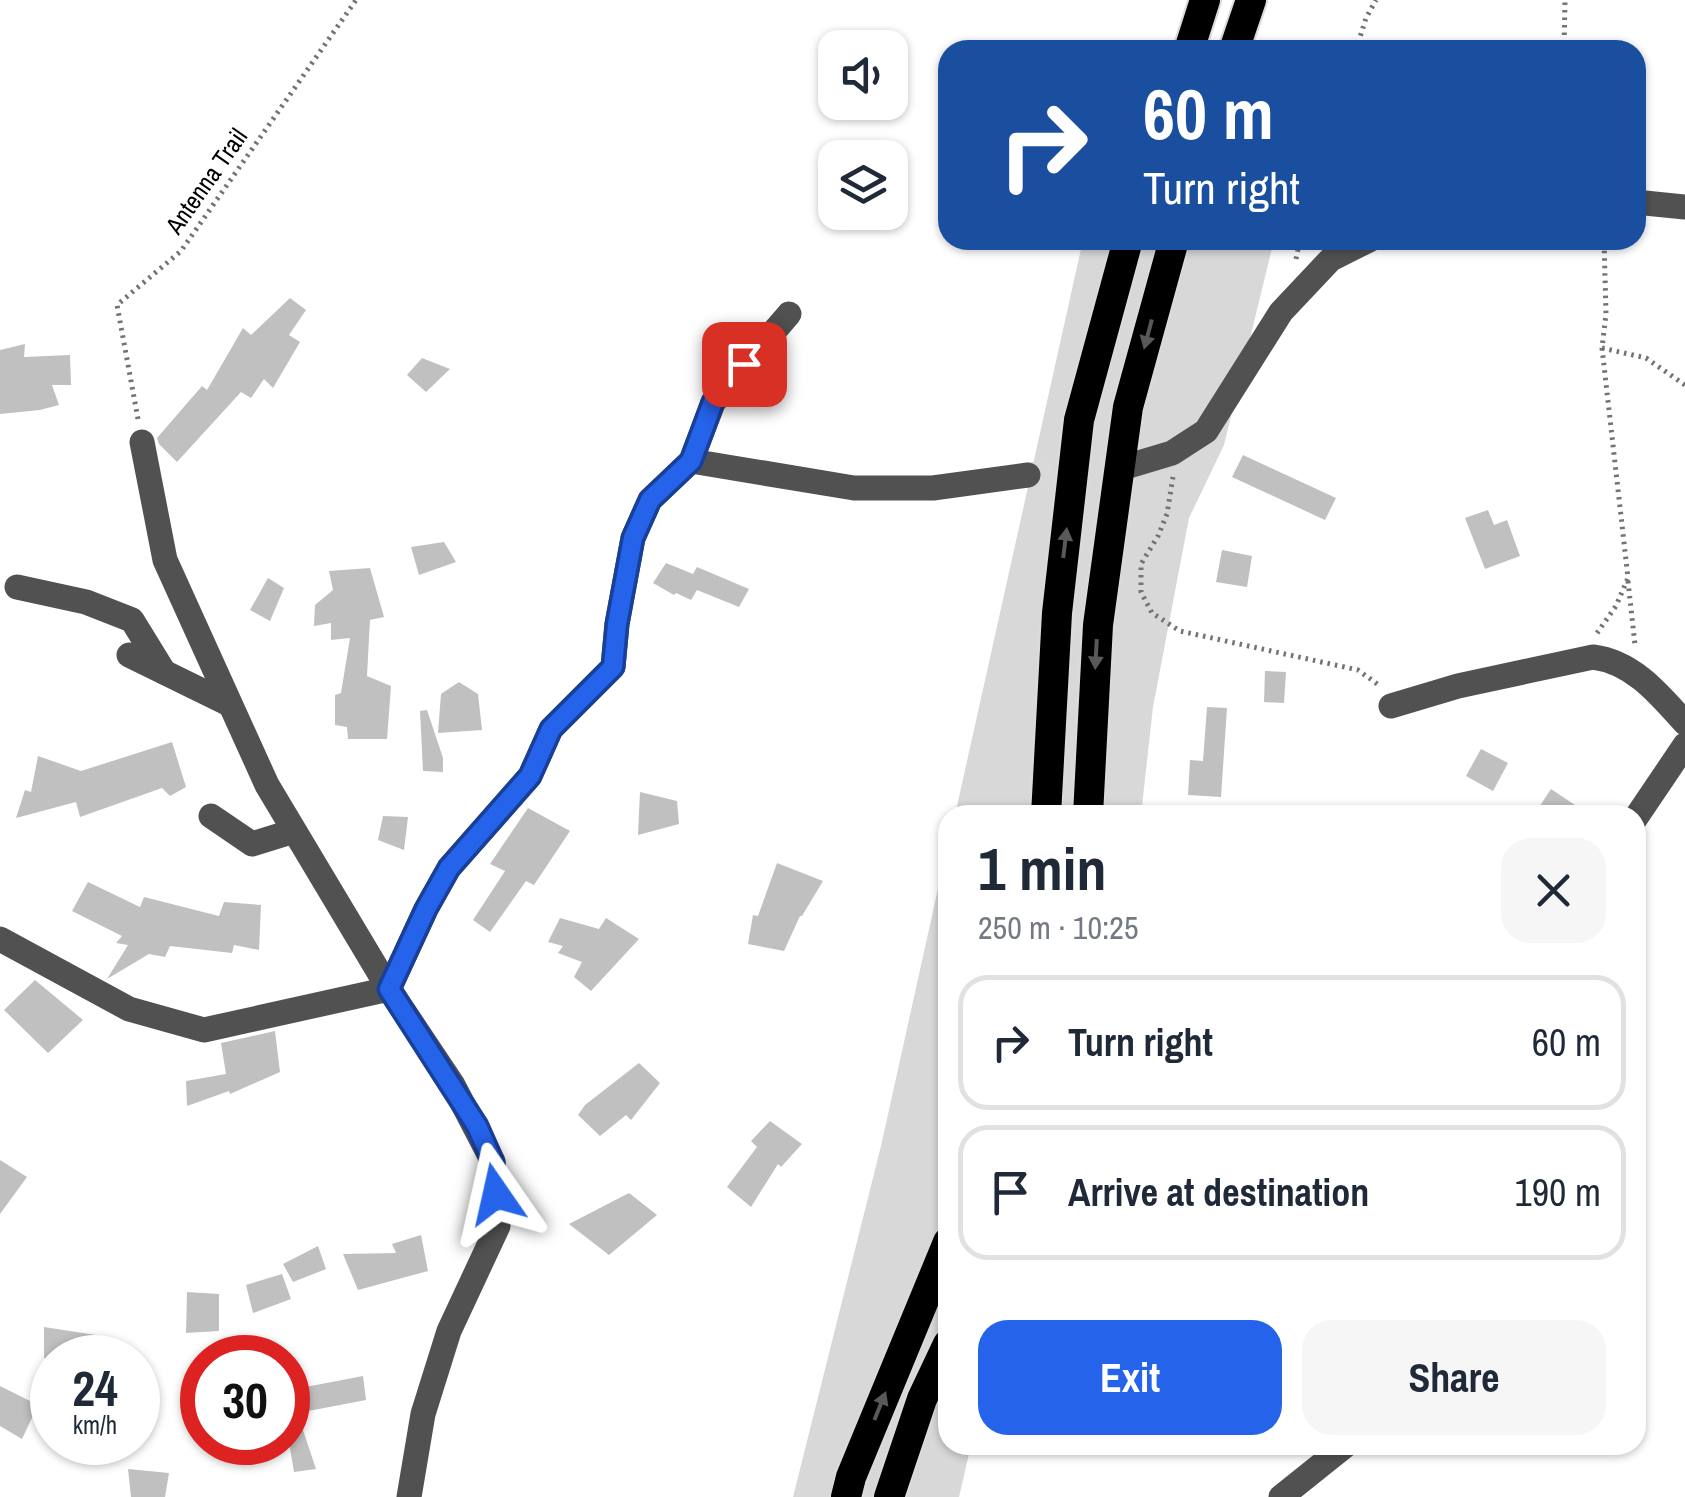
<!DOCTYPE html>
<html lang="en">
<head>
<meta charset="utf-8">
<style>
	body { margin:0; font-family:"Archivo Narrow",sans-serif; background:#f6f6f7; color:#1f2937; height:100vh; display:flex; flex-direction:column; font-size:38px; white-space:nowrap }
	* { box-sizing:border-box; margin:0 }
	p { font-size:32px; color:#747a83 }
	.icon { flex:none; width:55px; height:55px; fill:none; stroke:currentColor; stroke-width:2; stroke-linecap:round; stroke-linejoin:round }
	.map { position:relative; flex:1; overflow:hidden }
	.side { position:absolute; left:938px; top:805px; width:708px; height:650px; display:flex; flex-direction:column; background:#fff; border-radius:30px; box-shadow:0 2px 8px #0004 }
	.side>* { flex:none }
	.top-card { position:absolute; left:938px; top:40px; width:708px; height:210px; border-radius:30px; box-shadow:0 2px 8px #0004; background:#1a4fa0; color:#fff; overflow:hidden }
	.controls { position:absolute; left:818px; top:30px; display:grid; gap:20px }
	.controls a { display:grid; place-items:center; width:90px; height:90px; border-radius:20px; background:#fff; box-shadow:0 2px 8px #0004; font-size:50px }
	.speed { position:absolute; left:30px; top:1335px; display:flex; gap:20px; font-size:50px; font-weight:700; text-align:center }
	.speed>* { display:grid; place-content:center; width:130px; height:130px; border-radius:50%; background:#fff; box-shadow:0 2px 8px #0004; line-height:1 }
	.speed small { font-size:25px; font-weight:400 }
	.speed .limit { border:15px solid #d22; background:#fff; color:#111 }
	.pin { position:absolute; display:grid; place-items:center; width:85px; height:85px; color:#fff; margin:-42px; border-radius:20px; box-shadow:0 5px 15px #0006 }
	.me { position:absolute; width:110px; margin:-55px; rotate:349deg; stroke-linejoin:round; filter:drop-shadow(0 0 8px #0008) }
	.turn { display:flex; align-items:center; gap:35px; height:210px; padding:0 40px; font-size:45px }
	.turn .icon { width:130px; height:130px; stroke-width:2.5 }
	.turn b { display:block; font-size:70px; line-height:85px }
	.round { display:grid; place-items:center; flex:none; width:105px; height:105px; border-radius:30px; background:#f6f6f7 }
	.head { display:flex; align-items:center; justify-content:space-between; height:170px; padding:0 40px }
	h1 { font-size:60px; font-weight:700; line-height:75px }
	.primary-button { display:flex; gap:20px; margin-top:auto; padding:20px 40px }
	.primary-button a { flex:1; height:115px; border-radius:30px; background:#2563eb; color:#fff; font-size:40px; font-weight:700; line-height:115px; text-align:center }
	.primary-button a+a { background:#f6f6f7; color:#1f2937 }
	ul { padding:0; list-style:none }
	li { display:flex; align-items:center; gap:30px; height:135px; margin:0 20px 15px; padding:0 20px; border:5px solid #e0e1e3; border-radius:30px }
	li div { flex:1 }
	li b { display:block; font-size:38px }
	li em { font-style:normal }
	.map>svg:first-child { display:block }
	.green { fill:#d8d8d8 }
	.building { fill:#c0c0c0 }
	.lines { fill:none; stroke-linecap:round; stroke-linejoin:round }
	.minor-tunnel { stroke:#d9d9d9; stroke-width:25; stroke-dasharray:25 12; stroke-linecap:butt }
	.highway-casing { stroke:#dbdbdb; stroke-width:34 }
	.path { stroke:#737373; stroke-width:5; stroke-dasharray:2.5 5; stroke-linecap:butt }
	.minor { stroke:#515151; stroke-width:25 }
	.highway { stroke:#000; stroke-width:30 }
	.oneway { fill:#595959 }
	.route-casing { stroke:#184099; stroke-width:25 }
	.route { stroke:#2563eb; stroke-width:18 }
	.labels { text-anchor:middle; dominant-baseline:central; stroke-width:8; stroke-linejoin:round; paint-order:stroke }
	.street-label { font-size:25px; fill:#000; stroke:#fff }
</style>
</head>
<body>
<div class="map">
<svg width="1685" height="1497" viewBox="0 0 1685 1497">
	<rect width="100%" height="100%" fill="#fff"/>
	<!-- green -->
	<g class="green">
		<polygon points="1083,240 1274,240 1224,445 1189,518 1153,707 1141,815 955,815"/>
		<polygon points="947,848 948,1445 971,1445 959,1497 793,1497 881,1146"/>
	</g>
	<!-- building -->
	<g class="building">
		<polygon points="290,298 306,310 289,335 300,342 273,388 264,379 251,398 241,392 177,462 159,444 157,438 202,386 207,390 243,328 251,335"/>
		<polygon points="25,344 24,357 70,355 71,385 52,385 59,405 40,410 0,414 0,350"/>
		<polygon points="422,358 450,369 426,392 407,375"/>
		<polygon points="1243,455 1336,498 1325,520 1232,477"/>
		<polygon points="1488,510 1494,525 1507,520 1520,556 1485,569 1465,518"/>
		<polygon points="444,542 456,562 419,575 411,547"/>
		<polygon points="1222,550 1252,556 1247,587 1216,582"/>
		<polygon points="666,563 693,574 697,567 749,589 739,607 697,590 691,600 676,593 674,595 653,583"/>
		<polygon points="370,568 384,617 370,620 367,676 391,686 387,739 348,739 347,727 335,725 335,695 341,693 350,638 331,640 331,623 314,626 315,605 333,590 329,571"/>
		<polygon points="268,578 284,588 270,621 250,610"/>
		<polygon points="1265,671 1286,672 1284,703 1264,702"/>
		<polygon points="459,682 478,694 482,730 438,733 441,694"/>
		<polygon points="1207,707 1227,708 1221,797 1188,795 1190,760 1203,761"/>
		<polygon points="427,710 443,758 443,772 423,771 420,711"/>
		<polygon points="172,742 186,787 170,796 162,788 80,817 76,802 16,818 25,790 31,792 38,756 81,771"/>
		<polygon points="1481,749 1508,763 1493,791 1466,776"/>
		<polygon points="1551,789 1590,815 1534,815"/>
		<polygon points="640,792 677,801 679,824 638,835"/>
		<polygon points="528,808 570,831 534,885 526,881 490,932 473,920 505,871 490,864"/>
		<polygon points="383,816 408,817 404,850 378,840"/>
		<polygon points="777,863 823,881 802,916 800,916 784,951 748,944 753,915 758,916"/>
		<polygon points="88,882 140,907 144,897 219,916 224,902 261,905 259,950 234,945 232,953 170,946 165,957 149,954 107,979 128,945 116,943 122,936 72,911"/>
		<polygon points="560,918 599,929 606,918 639,939 591,991 574,977 582,962 558,953 563,946 548,942"/>
		<polygon points="35,980 83,1020 48,1053 4,1010"/>
		<polygon points="275,1031 280,1072 230,1094 229,1091 187,1106 186,1081 226,1074 221,1043"/>
		<polygon points="639,1063 660,1083 631,1120 626,1115 600,1136 578,1115 585,1105"/>
		<polygon points="770,1121 802,1144 781,1167 778,1164 751,1207 727,1187 757,1147 751,1141"/>
		<polygon points="0,1160 27,1177 0,1214"/>
		<polygon points="629,1193 657,1215 609,1255 569,1224"/>
		<polygon points="421,1235 428,1271 358,1290 343,1254 396,1253 392,1244"/>
		<polygon points="318,1246 326,1269 293,1282 283,1264"/>
		<polygon points="282,1274 291,1299 253,1313 246,1285"/>
		<polygon points="187,1292 219,1294 219,1331 186,1333"/>
		<polygon points="44,1327 109,1337 109,1358 44,1358"/>
		<polygon points="363,1376 366,1400 298,1413 295,1389"/>
		<polygon points="0,1386 38,1405 22,1439 0,1426"/>
		<polygon points="295,1406 316,1469 294,1472 288,1436 288,1408"/>
		<polygon points="128,1469 169,1473 165,1497 131,1497"/>
	</g>
	<g class="lines">
		<!-- minor-tunnel -->
		<polyline class="minor-tunnel" points="1028,475 1132,465"/>
		<defs>
			<g id="highway">
				<polyline points="1189,50 1205,0"/>
				<polyline points="1234,50 1251,0"/>
				<polyline points="1046,815 1057,613 1079,420 1128,240"/>
				<polyline points="1088,815 1098,625 1128,407 1174,240"/>
				<polyline points="846,1497 851,1477 948,1242"/>
				<polyline points="889,1497 922,1399 948,1344"/>
			</g>
		</defs>
		<!-- highway casing -->
		<use href="#highway" class="highway-casing"/>
		<!-- path -->
		<g class="path">
			<polyline points="1356,50 1366,18 1376,0"/>
			<polyline points="1564,50 1565,0"/>
			<polyline points="1296,259 1300,240"/>
			<polyline points="1602,348 1646,358 1685,385"/>
			<polyline points="138,419 117,305 181,251 356,0"/>
			<polyline points="1173,477 1167,514 1158,536 1141,564 1141,592 1152,613 1180,631 1358,670 1380,686"/>
			<polyline points="1628,581 1635,645"/>
			<polyline points="1597,633 1616,606 1628,578 1602,348 1606,314 1604,240"/>
		</g>
		<!-- minor -->
		<g class="minor">
			<polyline points="1635,202 1685,207"/>
			<polyline points="142,442 165,560 267,785 389,989 453,1085 493,1162 498,1226 449,1331 423,1414 409,1497"/>
			<polyline points="691,461 854,488 933,488 1028,475"/>
			<polyline points="1132,465 1172,453 1206,431 1281,312 1331,259 1369,240"/>
			<polyline points="17,587 86,602 132,620 164,672"/>
			<polyline points="129,655 229,704"/>
			<path d="M1391 706 1458 686 1593 657C1633 662 1659 694 1685 723"/>
			<polyline points="211,816 252,844 294,831"/>
			<polyline points="1635,819 1685,745"/>
			<polyline points="0,939 129,1009 204,1030 389,989 426,909 449,868 530,776 551,729 613,667 617,624 633,538 650,500 691,461 713,403 789,314"/>
			<polyline points="1281,1497 1346,1445"/>
		</g>
		<!-- highway -->
		<use href="#highway" class="highway"/>
	</g>
	<!-- one-way arrows -->
	<defs><path id="oneway-solid" d="M-6-.8H1V-3.2L6.5 0L1 3.2V.8H-6Z" transform="scale(2.5)"/></defs>
	<g class="oneway">
		<use href="#oneway-solid" transform="translate(1148 334) rotate(105)"/>
		<use href="#oneway-solid" transform="translate(1065 543) rotate(-83)"/>
		<use href="#oneway-solid" transform="translate(1096 654) rotate(93)"/>
		<use href="#oneway-solid" transform="translate(880 1406) rotate(-68)"/>
	</g>
	<g class="lines">
		<defs>
			<polyline id="route" points="496,1194 493,1162 477,1126 389,989 426,909 449,868 530,776 551,729 613,667 617,624 633,538 650,500 691,461 713,402 744,364"/>
		</defs>
		<!-- route casing -->
		<use href="#route" class="route-casing"/>
		<!-- route -->
		<use href="#route" class="route"/>
	</g>
	<g class="labels">
		<!-- street labels -->
		<g class="street-label">
			<text transform="translate(206 181) rotate(-55)">Antenna Trail</text>
		</g>
	</g>
</svg>
<div class="controls">
<a><svg class="icon" aria-label="sound" viewBox="0 0 24 24"><path d="M4 9h4l5-4v14l-5-4H4zM17 9q2 3 0 6"/></svg></a>
<a><svg class="icon" aria-label="layers" viewBox="0 0 24 24"><path d="M12 4l9 5-9 5-9-5zM3 14l9 5 9-5"/></svg></a>
</div>
<div class="speed"><div>24<small>km/h</small></div><div class="limit">30</div></div>
<div class="pin" style="left:744px;top:364px;background:#d93025"><svg class="icon" aria-label="arrive" viewBox="0 0 24 24"><path d="M6 21V4h12l-3 4 3 4H6"/></svg></div>
<svg class="me" style="left:496px;top:1194px" viewBox="-20 -20 40 40"><path d="M0-17L14 15 0 8-14 15z" fill="#2563eb" stroke="#fff" stroke-width="4"/></svg>
<div class="top-card">
<div class="turn"><svg class="icon" aria-label="right" viewBox="0 0 24 24"><path d="M7 20v-9h11M14 6l5 5-5 5"/></svg><div><b>60 m</b>Turn right</div></div>
</div>
<section class="side">
<div class="head"><div><h1>1 min</h1><p>250 m · 10:25</p></div><a class="round"><svg class="icon" aria-label="close" viewBox="0 0 24 24"><path d="M6 6l12 12M18 6L6 18"/></svg></a></div>
<ul>
<li><svg class="icon" aria-label="right" viewBox="0 0 24 24"><path d="M7 20v-9h11M14 6l5 5-5 5"/></svg><div><b>Turn right</b></div><em>60 m</em></li>
<li><svg class="icon" aria-label="arrive" viewBox="0 0 24 24"><path d="M6 21V4h12l-3 4 3 4H6"/></svg><div><b>Arrive at destination</b></div><em>190 m</em></li>
</ul>
<div class="primary-button"><a>Exit</a><a>Share</a></div>
</section>
</div>
</body>
</html>
